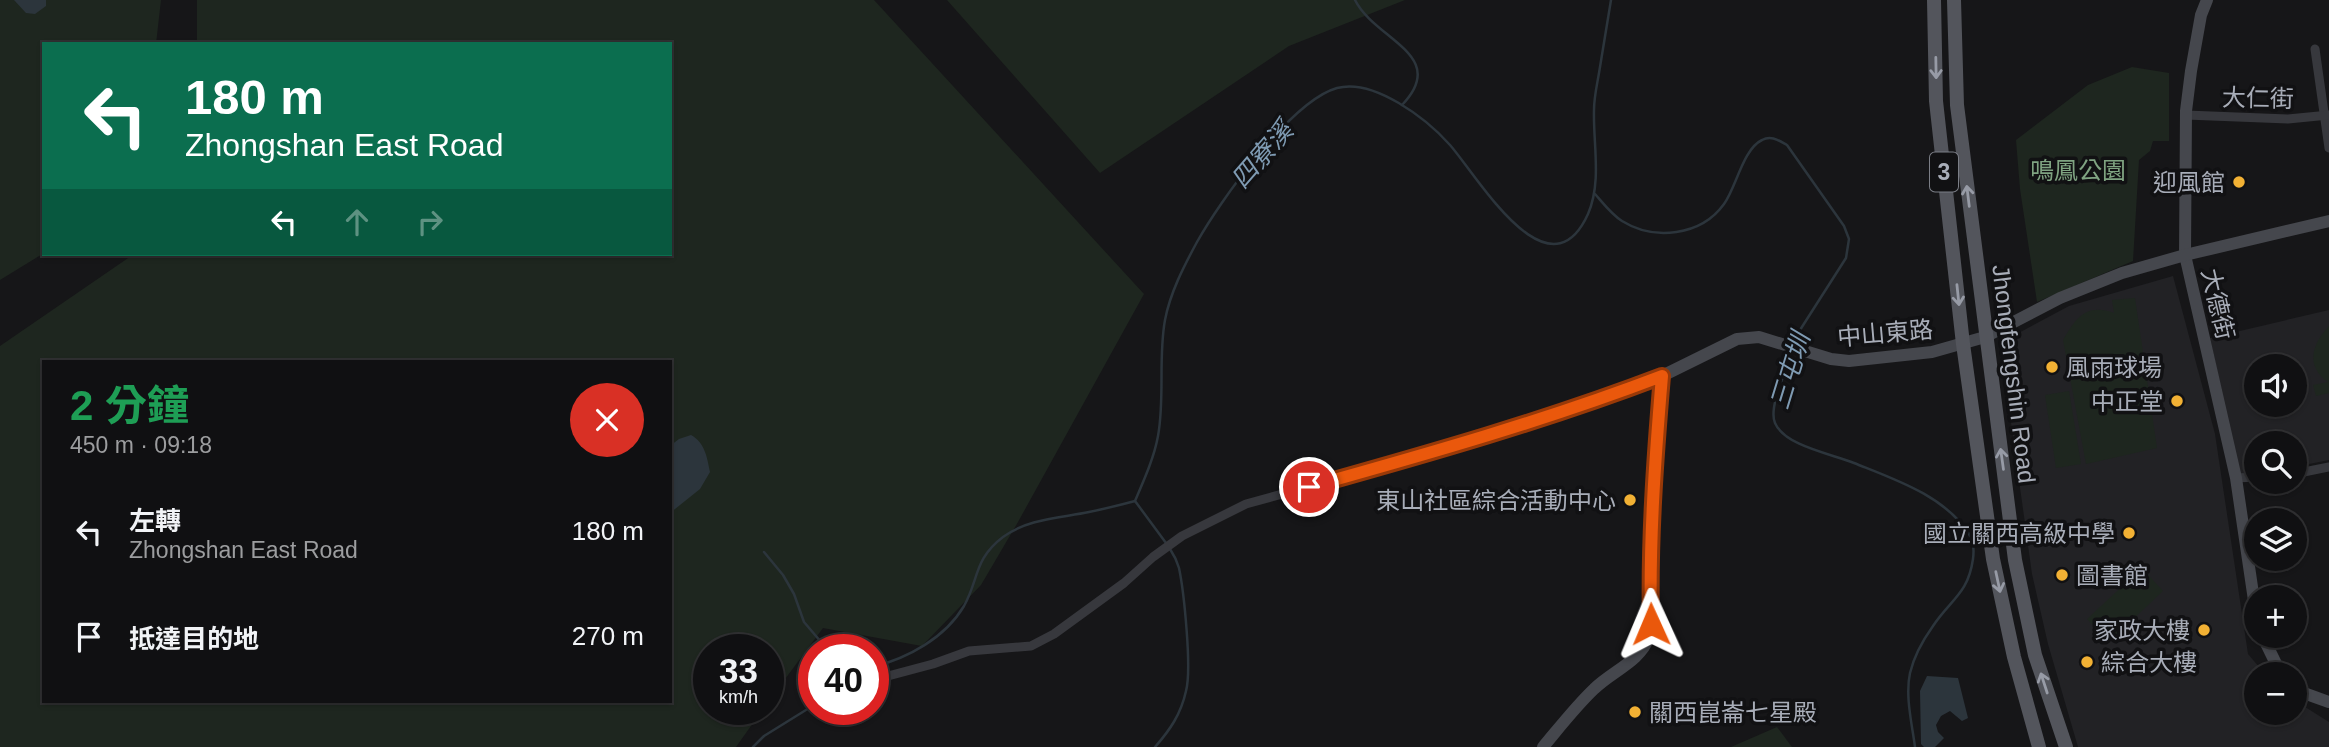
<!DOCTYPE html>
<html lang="zh-TW">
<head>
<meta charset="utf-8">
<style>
	body { margin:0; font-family:Helvetica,"Noto Sans TC",sans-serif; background:#1e1e20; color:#f1f3f6; height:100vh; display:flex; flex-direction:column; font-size:26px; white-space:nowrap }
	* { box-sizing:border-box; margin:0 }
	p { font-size:23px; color:#9c9d9f }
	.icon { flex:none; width:38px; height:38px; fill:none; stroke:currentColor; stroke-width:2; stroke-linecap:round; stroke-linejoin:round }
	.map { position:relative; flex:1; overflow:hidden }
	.drawer { position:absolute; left:42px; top:360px; width:630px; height:343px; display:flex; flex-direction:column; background:#101012; border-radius:0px; box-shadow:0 2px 5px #0004,0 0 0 2px #303032 }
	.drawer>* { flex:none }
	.hud { position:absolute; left:42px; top:42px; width:630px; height:214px; border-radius:0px; box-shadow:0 2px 5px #0004,0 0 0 2px #303032; background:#0b6e4f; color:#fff; overflow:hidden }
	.controls { position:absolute; left:2244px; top:354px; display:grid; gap:14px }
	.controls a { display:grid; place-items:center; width:63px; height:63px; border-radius:50%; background:#101012; box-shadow:0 2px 5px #0004,0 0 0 2px #303032; font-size:35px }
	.speed { position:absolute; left:693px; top:634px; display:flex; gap:14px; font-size:35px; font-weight:700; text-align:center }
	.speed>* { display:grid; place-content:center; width:91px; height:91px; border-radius:50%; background:#101012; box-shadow:0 2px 5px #0004,0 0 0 2px #303032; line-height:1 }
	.speed small { font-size:18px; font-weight:400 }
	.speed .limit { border:10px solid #d22; background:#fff; color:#111 }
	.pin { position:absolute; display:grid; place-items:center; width:60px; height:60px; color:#fff; margin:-30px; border:4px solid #fff; border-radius:50%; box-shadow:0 2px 7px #0007 }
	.me { position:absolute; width:77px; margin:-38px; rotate:359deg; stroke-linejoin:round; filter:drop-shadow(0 0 5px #0008) }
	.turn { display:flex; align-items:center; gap:24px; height:147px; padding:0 28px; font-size:32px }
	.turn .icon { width:91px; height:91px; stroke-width:2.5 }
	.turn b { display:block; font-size:49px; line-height:60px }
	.lanes { display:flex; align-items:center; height:66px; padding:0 28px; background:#0003; justify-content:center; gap:35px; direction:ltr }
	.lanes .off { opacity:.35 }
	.round { display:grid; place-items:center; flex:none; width:74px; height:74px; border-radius:37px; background:#1e1e20 }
	.headline { display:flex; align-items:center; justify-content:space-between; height:119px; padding:0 28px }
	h1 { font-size:42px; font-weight:700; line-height:52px; color:#1e9e55 }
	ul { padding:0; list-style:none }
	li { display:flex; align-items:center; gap:21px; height:105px; padding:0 28px }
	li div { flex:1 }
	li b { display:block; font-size:26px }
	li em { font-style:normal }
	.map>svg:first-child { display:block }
	.built { fill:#222225; fill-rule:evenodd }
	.green { fill:#1e261f; fill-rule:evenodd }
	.water { fill:#2c353c }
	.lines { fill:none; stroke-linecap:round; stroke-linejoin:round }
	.stream { stroke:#2c353c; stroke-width:2.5 }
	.street { stroke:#37383d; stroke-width:9 }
	.secondary { stroke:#45474d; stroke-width:12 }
	.primary { stroke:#53555c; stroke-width:14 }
	.oneway { stroke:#979ba6 }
	.route-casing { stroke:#983908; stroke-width:18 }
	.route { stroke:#ea580c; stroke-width:12 }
	.poi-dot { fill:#f2b134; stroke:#111113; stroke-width:2.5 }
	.labels { text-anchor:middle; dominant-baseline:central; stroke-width:7; stroke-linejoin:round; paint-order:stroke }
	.shield { fill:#111113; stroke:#7b7e86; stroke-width:2 }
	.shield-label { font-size:23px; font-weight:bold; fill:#a8adb8 }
	.street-label { font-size:24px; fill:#a8adb8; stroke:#111113 }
	.park-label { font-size:24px; fill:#7fa381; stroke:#111113 }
	.poi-label { font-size:24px; fill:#a8adb8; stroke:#111113; text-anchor:end }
	.water-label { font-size:26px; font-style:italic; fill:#7f9bb3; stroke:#111113 }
</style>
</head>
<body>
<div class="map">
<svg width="2329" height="747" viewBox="0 0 2329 747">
	<rect width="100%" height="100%" fill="#161618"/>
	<!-- built -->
	<g class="built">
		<polygon points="2173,276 2215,434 2248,654 2265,674 2256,674 2256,712 2294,712 2294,700 2329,722 2329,747 2078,747 2048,644 2032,574 2000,343 2069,306"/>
		<path d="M2329 310V460L2294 467V443H2256V473L2240 476 2210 338ZM2256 366H2294V404H2256Z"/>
	</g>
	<!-- green -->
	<g class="green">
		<polygon points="0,0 161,0 156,44 44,44 44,253 0,280"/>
		<path d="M197 0H874L1144 294 1018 522 981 585 922 646 823 628 768 702V649H709V709H763L736 747H0V346L134 254H670V44H197ZM44 362H670V702H44Z"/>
		<polygon points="947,0 1405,0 1289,46 1100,173"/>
		<polygon points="2132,67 2169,73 2169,141 2153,141 2150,151 2139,160 2133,261 2037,302 2020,189 2016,140 2088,85"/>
		<path d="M2135 298 2157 448 2086 464 2063 340C2076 318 2086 303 2114 313L2112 300Z"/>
		<path d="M2329 326V393L2316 396 2313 385 2328 382C2305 366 2312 344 2329 326Z"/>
		<polygon points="2069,391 2081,464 2056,468 2045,395"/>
		<polygon points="2142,568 2163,591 2109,642 2087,619"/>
		<polygon points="1777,727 1792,747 1731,747"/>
	</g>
	<!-- water -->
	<g class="water">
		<polygon points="14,0 46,0 46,6 35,14 26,13"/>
		<path d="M691 435C705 443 707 457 710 472L700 489 670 513V446L679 439Z"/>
		<polygon points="1927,676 1958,678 1968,718 1962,721 1950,711 1941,716 1936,725 1938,732 1944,738 1935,747 1924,747 1921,744 1920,691"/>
	</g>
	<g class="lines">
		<!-- stream -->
		<g class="stream">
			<path d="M1355 0C1375 40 1450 55 1402 105"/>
			<path d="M1595 194C1603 203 1611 214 1622 221 1654 241 1701 236 1724 204 1736 188 1743 149 1762 140 1771 135 1778 140 1787 145L1844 226 1849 239 1846 258 1800 330 1796 343"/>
			<path d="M1792 352C1787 369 1768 407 1775 423 1785 446 1832 454 1854 463 1894 479 1945 496 1969 534 1974 541 1974 551 1973 559 1968 594 1951 599 1933 626 1923 640 1914 656 1910 673 1905 696 1912 724 1915 747"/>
			<path d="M1166 543 1135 501C1144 480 1154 458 1158 436 1165 398 1158 358 1165 320 1170 293 1184 266 1197 242 1220 201 1291 101 1337 88 1374 78 1427 119 1450 145 1478 177 1549 300 1588 214 1602 182 1593 144 1594 110 1594 97 1597 85 1599 73 1603 49 1607 24 1611 0"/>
			<polyline points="764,552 783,575 794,594 804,622 827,649"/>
			<path d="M873 667C908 658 945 638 964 606 979 579 974 559 1003 537 1027 519 1060 518 1089 512 1104 509 1120 505 1135 501"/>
			<polyline points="753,747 764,736 814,705"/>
			<path d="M1155 747C1170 730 1181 714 1186 691 1192 669 1184 592 1179 568 1177 561 1174 555 1170 549"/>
		</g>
		<!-- street -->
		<g class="street">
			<polyline points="2315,49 2329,148"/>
			<polyline points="2186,115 2288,119 2329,115"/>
			<polyline points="2294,474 2329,467"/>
			<polyline points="2236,478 2256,477"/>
			<polyline points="873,680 933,664 969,651 1031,646 1054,634 1124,583 1153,557 1182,536 1246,504 1424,455 1521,424 1662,376"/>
		</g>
		<!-- secondary -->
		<g class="secondary">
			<polyline points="2207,0 2201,15 2191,71 2186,111 2185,255 2236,478 2256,614"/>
			<polyline points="2262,635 2281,674"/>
			<polyline points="2294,686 2301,692 2329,702"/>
			<path d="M1543 747C1559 728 1576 706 1594 689 1612 671 1640 662 1649 637L1652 485 1662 376 1737 339 1759 337 1831 359 1849 361 1932 352 1985 337 2060 298 2122 273 2185 255 2329 221"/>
		</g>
		<!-- primary -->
		<g class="primary">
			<polyline points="1934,0 1936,101 1963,344 1993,559 2014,657 2039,747"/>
			<polyline points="1954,0 1957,105 2015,560 2035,655 2066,747"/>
		</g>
	</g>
	<!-- one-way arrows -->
	<defs><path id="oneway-shaft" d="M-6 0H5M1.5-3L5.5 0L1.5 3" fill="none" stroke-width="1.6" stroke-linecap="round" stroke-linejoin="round" transform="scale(1.75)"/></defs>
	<g class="oneway">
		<use href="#oneway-shaft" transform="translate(1936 68) rotate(89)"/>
		<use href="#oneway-shaft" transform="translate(1968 196) rotate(-97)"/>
		<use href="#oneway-shaft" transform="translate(1958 295) rotate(84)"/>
		<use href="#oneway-shaft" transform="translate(2002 459) rotate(-98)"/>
		<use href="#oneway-shaft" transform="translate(1998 582) rotate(78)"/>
		<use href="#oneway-shaft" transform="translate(2044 683) rotate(-108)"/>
	</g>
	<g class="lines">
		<defs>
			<path id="route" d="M1309 487C1427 454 1547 420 1662 376 1655 459 1649 541 1651 624"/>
		</defs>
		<!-- route casing -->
		<use href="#route" class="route-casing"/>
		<!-- route -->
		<use href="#route" class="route"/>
	</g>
	<!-- markers -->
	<g class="poi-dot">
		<circle cx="2239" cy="182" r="7"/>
		<circle cx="2052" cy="367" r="7"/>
		<circle cx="2177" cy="401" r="7"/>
		<circle cx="1630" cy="500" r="7"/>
		<circle cx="2129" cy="533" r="7"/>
		<circle cx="2062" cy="575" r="7"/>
		<circle cx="2204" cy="630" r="7"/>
		<circle cx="2087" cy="662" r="7"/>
		<circle cx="1635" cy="712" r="7"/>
	</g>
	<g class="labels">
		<!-- shield labels -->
		<rect class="shield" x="1930" y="152.5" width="28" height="39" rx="5"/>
		<g class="shield-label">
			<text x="1944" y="172">3</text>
		</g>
		<!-- street labels -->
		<g class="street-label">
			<text transform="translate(2258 98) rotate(1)">大仁街</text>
			<text transform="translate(2218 304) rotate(77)">大德街</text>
			<text transform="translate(1885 333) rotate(-5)">中山東路</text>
			<text transform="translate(2014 374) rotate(83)">Jhongfengshin Road</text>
		</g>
		<!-- park labels -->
		<g class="park-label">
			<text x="2078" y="170">鳴鳳公園</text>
		</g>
		<!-- poi labels -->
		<g class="poi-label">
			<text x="2225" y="182">迎風館</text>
			<text x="2066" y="367" text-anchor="start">風雨球場</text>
			<text x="2163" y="401">中正堂</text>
			<text x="1616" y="500">東山社區綜合活動中心</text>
			<text x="2115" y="533">國立關西高級中學</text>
			<text x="2076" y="575" text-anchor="start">圖書館</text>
			<text x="2190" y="630">家政大樓</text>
			<text x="2101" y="662" text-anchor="start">綜合大樓</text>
			<text x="1649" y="712" text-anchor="start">關西崑崙七星殿</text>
		</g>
		<!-- water labels -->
		<g class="water-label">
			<text transform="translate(1262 155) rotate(-49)">四寮溪</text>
			<text transform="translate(1790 371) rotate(-73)">三屯圳</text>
		</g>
	</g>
</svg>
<div class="controls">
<a><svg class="icon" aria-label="sound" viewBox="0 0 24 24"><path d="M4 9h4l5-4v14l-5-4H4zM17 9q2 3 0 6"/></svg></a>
<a><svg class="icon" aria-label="search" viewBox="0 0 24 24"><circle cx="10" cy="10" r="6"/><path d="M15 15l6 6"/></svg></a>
<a><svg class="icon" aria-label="layers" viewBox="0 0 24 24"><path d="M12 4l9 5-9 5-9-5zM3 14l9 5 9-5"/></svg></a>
<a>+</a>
<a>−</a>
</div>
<div class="speed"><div>33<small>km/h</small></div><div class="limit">40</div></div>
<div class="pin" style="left:1309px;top:487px;background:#d93025"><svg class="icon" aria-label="arrive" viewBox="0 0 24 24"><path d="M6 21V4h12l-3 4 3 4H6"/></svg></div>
<svg class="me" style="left:1651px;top:624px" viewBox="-20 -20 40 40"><path d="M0-17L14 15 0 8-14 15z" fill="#ea580c" stroke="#fff" stroke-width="4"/></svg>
<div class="hud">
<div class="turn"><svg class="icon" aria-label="left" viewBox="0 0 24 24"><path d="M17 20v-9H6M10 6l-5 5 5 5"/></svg><div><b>180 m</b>Zhongshan East Road</div></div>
<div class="lanes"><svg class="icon" aria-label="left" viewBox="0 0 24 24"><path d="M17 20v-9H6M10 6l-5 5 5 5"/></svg><svg class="icon off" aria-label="ahead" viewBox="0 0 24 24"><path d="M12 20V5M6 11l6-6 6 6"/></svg><svg class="icon off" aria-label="right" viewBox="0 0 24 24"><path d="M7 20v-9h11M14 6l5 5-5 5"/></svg></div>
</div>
<section class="drawer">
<div class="headline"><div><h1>2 分鐘</h1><p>450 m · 09:18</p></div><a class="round" style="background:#d93025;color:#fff"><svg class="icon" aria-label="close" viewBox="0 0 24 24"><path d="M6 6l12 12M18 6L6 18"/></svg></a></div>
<ul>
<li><svg class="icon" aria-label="left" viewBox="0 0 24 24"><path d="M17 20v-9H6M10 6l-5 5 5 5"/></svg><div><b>左轉</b><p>Zhongshan East Road</p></div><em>180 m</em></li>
<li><svg class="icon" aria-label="arrive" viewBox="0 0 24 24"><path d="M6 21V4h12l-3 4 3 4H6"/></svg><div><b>抵達目的地</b></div><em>270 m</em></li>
</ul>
</section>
</div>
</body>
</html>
